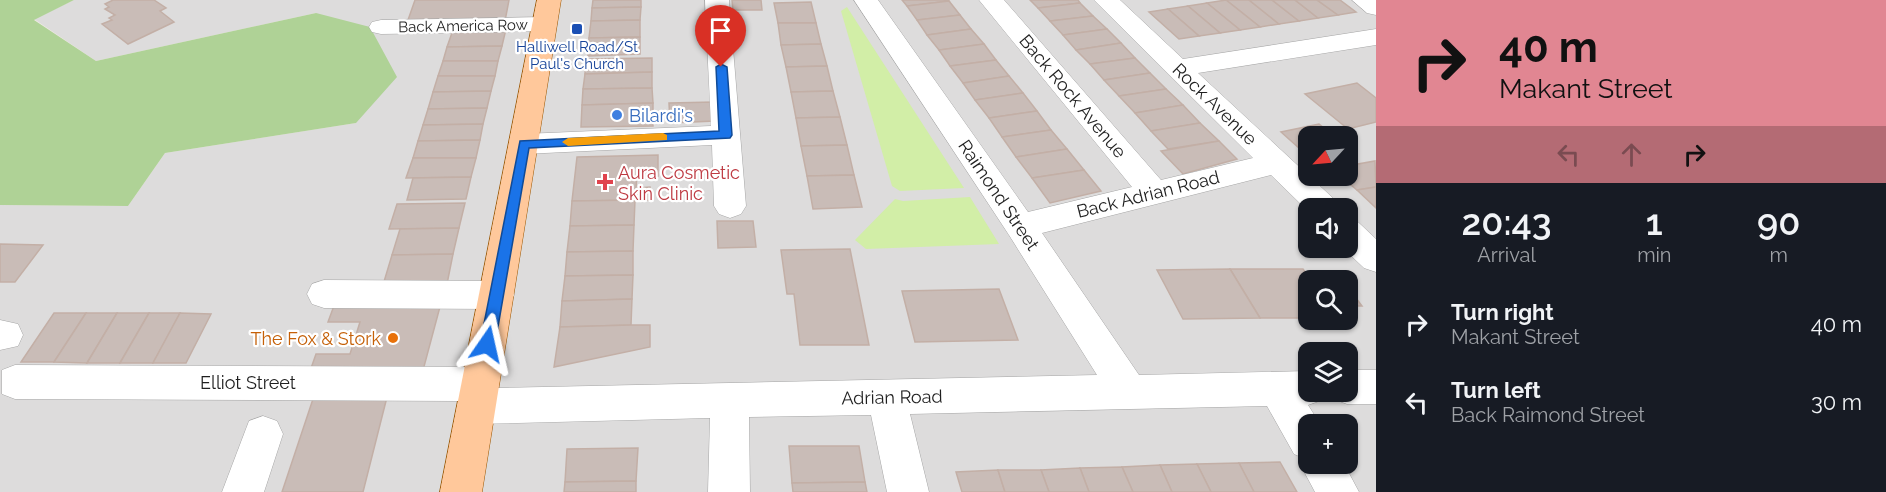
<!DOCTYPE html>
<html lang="en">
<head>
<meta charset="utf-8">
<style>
	body { margin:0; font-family:Raleway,sans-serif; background:#20242c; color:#f1f3f6; height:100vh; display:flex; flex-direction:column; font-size:22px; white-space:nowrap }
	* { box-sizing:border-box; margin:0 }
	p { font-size:20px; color:#9ea1a6 }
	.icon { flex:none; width:33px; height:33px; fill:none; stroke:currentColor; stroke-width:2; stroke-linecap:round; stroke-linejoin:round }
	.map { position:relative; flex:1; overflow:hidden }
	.details { display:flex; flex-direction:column; background:#171b24; width:510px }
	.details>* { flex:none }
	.hud { background:#e18692; color:#111; overflow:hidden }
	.needle { width:39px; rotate:244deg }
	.controls { position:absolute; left:1298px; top:126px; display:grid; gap:12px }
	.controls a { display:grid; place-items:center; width:60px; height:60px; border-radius:12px; background:#171b24; box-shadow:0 2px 4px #0004; font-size:30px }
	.pin { position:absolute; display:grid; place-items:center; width:51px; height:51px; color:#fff; margin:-62px -26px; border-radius:50% 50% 50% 0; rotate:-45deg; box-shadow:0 0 6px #0007 }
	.pin .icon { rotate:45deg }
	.me { position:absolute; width:66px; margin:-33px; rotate:11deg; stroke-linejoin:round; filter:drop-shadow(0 0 4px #0008) }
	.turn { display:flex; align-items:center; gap:21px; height:126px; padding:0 24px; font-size:27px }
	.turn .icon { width:78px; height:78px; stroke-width:2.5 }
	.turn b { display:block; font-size:42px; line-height:51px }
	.lanes { display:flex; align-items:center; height:57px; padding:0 24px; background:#0003; justify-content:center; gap:30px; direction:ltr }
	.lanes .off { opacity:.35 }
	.eta { display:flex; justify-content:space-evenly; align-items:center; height:102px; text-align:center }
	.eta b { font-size:36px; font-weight:600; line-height:42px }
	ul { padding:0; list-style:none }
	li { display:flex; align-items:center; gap:18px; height:78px; padding:0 24px }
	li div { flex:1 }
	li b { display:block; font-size:22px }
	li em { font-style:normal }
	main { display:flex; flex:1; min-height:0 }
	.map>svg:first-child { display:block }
	.residential { fill:#dddcdc; fill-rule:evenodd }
	.grass { fill:#d2eea7 }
	.forest { fill:#afd296 }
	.building { fill:#c9bcb7; stroke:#c3afa6; stroke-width:1.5 }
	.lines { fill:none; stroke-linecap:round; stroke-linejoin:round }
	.minor-casing { stroke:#a6a6a6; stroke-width:1 }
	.major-casing { stroke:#9a5500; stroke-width:1 }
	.minor { fill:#fff; fill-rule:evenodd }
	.major { fill:#ffc89b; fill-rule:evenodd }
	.route { fill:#1a73e8; stroke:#114b97; stroke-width:1.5 }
	.slow { fill:#f59e0b }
	.transit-dot { fill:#1a4fb4; stroke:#fff; stroke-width:2 }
	.shop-dot { fill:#3f7fe0; stroke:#fff; stroke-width:2 }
	.health-dot { fill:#e0444e; stroke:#fff; stroke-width:2 }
	.food-dot { fill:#e8710a; stroke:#fff; stroke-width:2 }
	.labels { text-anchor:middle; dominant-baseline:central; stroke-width:4.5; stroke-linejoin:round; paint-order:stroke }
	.far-street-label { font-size:15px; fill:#1f1f1f; stroke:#fff }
	.far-transit-label { font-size:15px; fill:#164399; stroke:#fff }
	.street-label { font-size:18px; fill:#1f1f1f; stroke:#fff }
	.shop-label { font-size:18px; fill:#366cbe; stroke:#fff; text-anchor:start }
	.health-label { font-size:18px; fill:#be3a42; stroke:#fff; text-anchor:start }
	.food-label { font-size:18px; fill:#c56008; stroke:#fff; text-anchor:end }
</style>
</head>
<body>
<main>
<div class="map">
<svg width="1376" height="492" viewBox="0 0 1376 492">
	<rect width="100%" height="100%" fill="#f0ebe4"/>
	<!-- residential -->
	<path class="residential" d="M74 0H1376V492H0V205L128 206 165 153 356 123 316 13 96 61 34 19ZM1308 136H1347V176H1308ZM1308 208H1347V248H1308ZM1308 280H1347V320H1308ZM1308 352H1347V392H1308ZM1308 424H1347V464H1308Z"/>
	<!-- grass -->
	<g class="grass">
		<polygon points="847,7 964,188 900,191 892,186 841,11"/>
		<polygon points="970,197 999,244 866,249 855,240 895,199 903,201"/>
	</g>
	<!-- forest -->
	<polygon class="forest" points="0,0 74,0 34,20 96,61 316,13 370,27 397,77 356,123 165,153 128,206 0,205"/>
	<!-- building -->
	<g class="building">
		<polygon points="113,0 154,0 166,8 160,11 174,22 128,44 102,24 112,20 109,18 115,15 105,9 109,7 105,4"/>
		<polygon points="415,0 509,0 505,21 407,23"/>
		<polygon points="593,0 641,0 641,7 592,8"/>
		<polygon points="732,0 761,0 762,10 733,10"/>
		<polygon points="902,0 948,0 949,1 907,6"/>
		<polygon points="1030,0 1078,0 1080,3 1038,8"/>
		<polygon points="1226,0 1249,0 1279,24 1260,27"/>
		<polygon points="1226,0 1260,27 1240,30 1207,3"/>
		<polygon points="1249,0 1272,0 1299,21 1279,24"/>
		<polygon points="1272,0 1295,0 1318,18 1299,21"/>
		<polygon points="1295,0 1317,0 1338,15 1318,18"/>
		<polygon points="1317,0 1340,0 1356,12 1338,15"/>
		<polygon points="949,1 960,15 917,20 907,6"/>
		<polygon points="811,2 816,23 778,23 774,3"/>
		<polygon points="1080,3 1093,16 1050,21 1038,8"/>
		<polygon points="1207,3 1240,30 1220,33 1188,6"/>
		<polygon points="1188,6 1220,33 1199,36 1168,9"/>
		<polygon points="641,7 640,20 591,21 592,8"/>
		<polygon points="1168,9 1199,36 1179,39 1149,12"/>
		<polygon points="960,15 971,29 927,35 917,20"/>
		<polygon points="1093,16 1107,29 1063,35 1050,21"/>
		<polygon points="640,20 640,37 589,38 591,21"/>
		<polygon points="778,23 816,23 821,44 781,45"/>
		<polygon points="506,29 502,46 447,47 453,30"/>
		<polygon points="971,29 984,44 939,50 927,35"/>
		<polygon points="1107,29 1121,43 1076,50 1063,35"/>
		<polygon points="640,37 640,54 588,56 589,38"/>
		<polygon points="1121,43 1135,58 1090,64 1076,50"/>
		<polygon points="821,44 827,66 786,67 781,45"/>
		<polygon points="984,44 996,60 950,66 939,50"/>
		<polygon points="502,46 498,61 443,61 447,47"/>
		<polygon points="652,58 652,72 585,74 586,59"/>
		<polygon points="1135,58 1150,73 1104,80 1090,64"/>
		<polygon points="996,60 1009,76 963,83 950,66"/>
		<polygon points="443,61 498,61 495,76 438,76"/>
		<polygon points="827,66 833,91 791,92 786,67"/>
		<polygon points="652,72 652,88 583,89 585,74"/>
		<polygon points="1150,73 1166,89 1119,96 1104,80"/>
		<polygon points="438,76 495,76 491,91 433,92"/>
		<polygon points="1009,76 1023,93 975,100 963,83"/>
		<polygon points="1357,83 1376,98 1376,122 1348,129 1305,94"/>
		<polygon points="652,88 653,103 582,105 583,89"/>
		<polygon points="1166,89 1183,105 1135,113 1119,96"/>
		<polygon points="491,91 487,108 428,109 433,92"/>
		<polygon points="833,91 840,117 796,118 791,92"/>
		<polygon points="1023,93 1037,111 989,118 975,100"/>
		<polygon points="714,102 715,121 670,123 669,103"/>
		<polygon points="653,103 653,126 581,127 582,105"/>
		<polygon points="1183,105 1200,123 1151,131 1135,113"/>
		<polygon points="487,108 483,124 423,125 428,109"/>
		<polygon points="1037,111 1051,130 1002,137 989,118"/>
		<polygon points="840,117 847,145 801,146 796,118"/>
		<polygon points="1200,123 1219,141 1168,149 1151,131"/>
		<polygon points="483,124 480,140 418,141 423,125"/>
		<polygon points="1319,124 1334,136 1308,136 1308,156 1281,132"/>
		<polygon points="1051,130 1067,149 1016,157 1002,137"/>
		<polygon points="480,140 476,158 413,158 418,141"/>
		<polygon points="1219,141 1237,159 1183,174 1161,151"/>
		<polygon points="847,145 854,175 807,176 801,146"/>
		<polygon points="1067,149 1084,170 1032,178 1016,157"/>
		<polygon points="658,155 658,176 637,176 636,188 650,187 650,200 572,201 577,157"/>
		<polygon points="413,158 476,158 471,177 406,178"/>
		<polygon points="1375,161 1376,187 1357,190 1340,176 1347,176 1347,166"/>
		<polygon points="1084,170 1101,191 1050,203 1032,178"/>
		<polygon points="854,175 862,207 813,209 807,176"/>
		<polygon points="471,177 466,199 407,200 413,178"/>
		<polygon points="1376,187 1376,208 1357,190"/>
		<polygon points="635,200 634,225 570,226 572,201"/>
		<polygon points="465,203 459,228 389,229 397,204"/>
		<polygon points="717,221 753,221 756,247 718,248"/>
		<polygon points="634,225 633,251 567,252 570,226"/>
		<polygon points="459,228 453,254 392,255 400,229"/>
		<polygon points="0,244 43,245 15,282 0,282"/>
		<polygon points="850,249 869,345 800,345 794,294 787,294 781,250"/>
		<polygon points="633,251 633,275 565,276 567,252"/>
		<polygon points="453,254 447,284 383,285 392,255"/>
		<polygon points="1230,269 1303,269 1311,280 1308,280 1308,318 1260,318"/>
		<polygon points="1230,269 1260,318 1183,319 1157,270"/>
		<polygon points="633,275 632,299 562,301 565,276"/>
		<polygon points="1315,276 1340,277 1343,280 1317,280"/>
		<polygon points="1347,286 1362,306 1347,306"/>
		<polygon points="999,289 1018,340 915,342 902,291"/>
		<polygon points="632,299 631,325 560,327 562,301"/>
		<polygon points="335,303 441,303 422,374 309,374 316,354 350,354 360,322 328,322"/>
		<polygon points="54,313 86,313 54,362 21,362"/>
		<polygon points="86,313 117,313 87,363 54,362"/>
		<polygon points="117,313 149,313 120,363 87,363"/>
		<polygon points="149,313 180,313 153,363 120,363"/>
		<polygon points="180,313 211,314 186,363 153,363"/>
		<polygon points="631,325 650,325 650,347 554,367 560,327"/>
		<polygon points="387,397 363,492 282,492 313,399"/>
		<polygon points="789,446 859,446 865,482 792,483"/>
		<polygon points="638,448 636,481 565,482 567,449"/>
		<polygon points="1280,462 1297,492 1254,492 1239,463"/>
		<polygon points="1239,463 1254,492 1211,492 1197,464"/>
		<polygon points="1197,464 1211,492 1172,492 1160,465"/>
		<polygon points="1160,465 1172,492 1133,492 1122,467"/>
		<polygon points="1122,467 1133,492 1089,492 1080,468"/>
		<polygon points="1080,468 1089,492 1049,492 1041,470"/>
		<polygon points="998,470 1005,492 962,492 956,472"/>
		<polygon points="998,470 1041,470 1049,492 1005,492"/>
		<polygon points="636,481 636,492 564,492 565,482"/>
		<polygon points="865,482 867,492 793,492 792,483"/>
	</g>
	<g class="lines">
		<defs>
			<g id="minor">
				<polygon points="705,0 729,0 746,206 741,214 730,218 719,214 714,206 712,145 524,154 514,151 509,144 514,137 524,134 711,126"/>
				<polygon points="854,0 878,0 1028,212 1132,187 979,0 1004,0 1161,180 1253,158 1094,0 1120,0 1183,59 1376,29 1376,45 1198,73 1335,200 1340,208 1308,208 1308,211 1271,175 1042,233 1139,375 1308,371 1308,392 1325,392 1322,400 1308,405 1320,424 1308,424 1308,464 1344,464 1359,492 1315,492 1300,464 1303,458 1294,454 1267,406 910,414 929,492 887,492 871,415 749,417 750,492 708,492 710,418 476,424 462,418 457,406 459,401 15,399 2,394 2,370 15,365 480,367 493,372 499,384 497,388 1097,375 1009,235"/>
				<polygon points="1352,0 1376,0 1376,15 1367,13"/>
				<polygon points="545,17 554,19 557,24 554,29 545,31 381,34 372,32 369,27 372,22 381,20"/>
				<polygon points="1347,219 1358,222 1376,239 1376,272 1364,268 1343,248 1347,248"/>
				<polygon points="324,280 497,281 509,285 514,295 509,305 497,309 324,308 312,304 307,294 312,284"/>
				<polygon points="0,320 18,324 23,335 18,346 0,350"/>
				<polygon points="1347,370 1376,370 1376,404 1347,404 1334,399 1330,392 1347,392"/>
				<polygon points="263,416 277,421 283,434 264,492 222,492 249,421"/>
			</g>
			<polygon id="major" points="537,0 561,0 482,492 440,492"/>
		</defs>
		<!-- minor casing -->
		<use href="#minor" class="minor-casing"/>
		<!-- major casing -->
		<use href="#major" class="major-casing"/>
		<!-- minor -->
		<use href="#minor" class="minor"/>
		<!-- major -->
		<use href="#major" class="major"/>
	</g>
	<!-- route -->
	<polygon class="route" points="721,64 727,67 732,135 730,138 529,148 495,344 493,349 487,351 482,349 480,344 520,141 719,131 716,67"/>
	<!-- slow -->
	<polygon class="slow" points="663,133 667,135 667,140 568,146 562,142 568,138"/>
	<!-- markers -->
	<rect class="transit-dot" x="571" y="23" width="12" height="12" rx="3"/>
	<circle class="shop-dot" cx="617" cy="115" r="6"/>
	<path class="health-dot" d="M602 173h6v6h6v6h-6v6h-6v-6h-6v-6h6z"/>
	<circle class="food-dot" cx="393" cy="338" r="6"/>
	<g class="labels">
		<!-- far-street labels -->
		<g class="far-street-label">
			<text transform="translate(463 26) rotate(-1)">Back America Row</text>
		</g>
		<!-- far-transit labels -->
		<g class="far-transit-label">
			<text x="577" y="47">Halliwell Road/St<tspan x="577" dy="17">Paul's Church</tspan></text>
		</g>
		<!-- street labels -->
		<g class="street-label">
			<text transform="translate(1073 96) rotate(50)">Back Rock Avenue</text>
			<text transform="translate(1215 104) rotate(44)">Rock Avenue</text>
			<text transform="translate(1148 194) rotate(-14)">Back Adrian Road</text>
			<text transform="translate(999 195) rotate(56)">Raimond Street</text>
			<text x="248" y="382">Elliot Street</text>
			<text transform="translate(892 397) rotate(-1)">Adrian Road</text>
		</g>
		<!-- shop labels -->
		<g class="shop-label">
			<text x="629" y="115">Bilardi's</text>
		</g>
		<!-- health labels -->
		<g class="health-label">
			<text x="618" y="172">Aura Cosmetic<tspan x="618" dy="21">Skin Clinic</tspan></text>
		</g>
		<!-- food labels -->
		<g class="food-label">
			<text x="381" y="338">The Fox &amp; Stork</text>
		</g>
	</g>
</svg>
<div class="controls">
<a><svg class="needle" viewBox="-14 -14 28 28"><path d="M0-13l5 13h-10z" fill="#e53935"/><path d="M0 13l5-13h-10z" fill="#9ea1a6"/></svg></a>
<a><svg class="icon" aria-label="sound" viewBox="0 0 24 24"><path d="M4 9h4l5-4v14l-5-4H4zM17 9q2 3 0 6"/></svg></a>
<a><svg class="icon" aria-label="search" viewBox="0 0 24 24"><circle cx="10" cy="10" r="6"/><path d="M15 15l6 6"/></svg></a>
<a><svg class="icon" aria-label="layers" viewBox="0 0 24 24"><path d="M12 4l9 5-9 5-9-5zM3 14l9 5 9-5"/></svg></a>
<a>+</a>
</div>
<div class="pin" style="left:721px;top:67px;background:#d93025"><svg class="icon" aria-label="arrive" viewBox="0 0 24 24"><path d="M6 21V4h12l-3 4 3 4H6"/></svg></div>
<svg class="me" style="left:487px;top:344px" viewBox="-20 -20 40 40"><path d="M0-17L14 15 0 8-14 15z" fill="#1a73e8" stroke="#fff" stroke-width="4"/></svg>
</div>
<section class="details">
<div class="hud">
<div class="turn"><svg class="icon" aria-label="right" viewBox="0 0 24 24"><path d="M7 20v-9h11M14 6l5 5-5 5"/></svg><div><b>40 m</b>Makant Street</div></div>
<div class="lanes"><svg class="icon off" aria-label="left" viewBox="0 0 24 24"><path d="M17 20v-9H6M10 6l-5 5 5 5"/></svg><svg class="icon off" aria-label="ahead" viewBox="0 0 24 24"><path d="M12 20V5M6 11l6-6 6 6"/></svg><svg class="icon" aria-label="right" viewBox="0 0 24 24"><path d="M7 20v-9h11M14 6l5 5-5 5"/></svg></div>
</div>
<div class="eta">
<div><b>20:43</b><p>Arrival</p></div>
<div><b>1</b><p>min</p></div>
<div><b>90</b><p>m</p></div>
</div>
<ul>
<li><svg class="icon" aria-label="right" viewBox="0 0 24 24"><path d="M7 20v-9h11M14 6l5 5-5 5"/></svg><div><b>Turn right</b><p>Makant Street</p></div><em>40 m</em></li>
<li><svg class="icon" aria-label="left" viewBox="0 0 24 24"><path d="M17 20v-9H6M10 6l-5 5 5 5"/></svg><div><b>Turn left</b><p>Back Raimond Street</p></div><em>30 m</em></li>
</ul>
</section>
</main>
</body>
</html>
